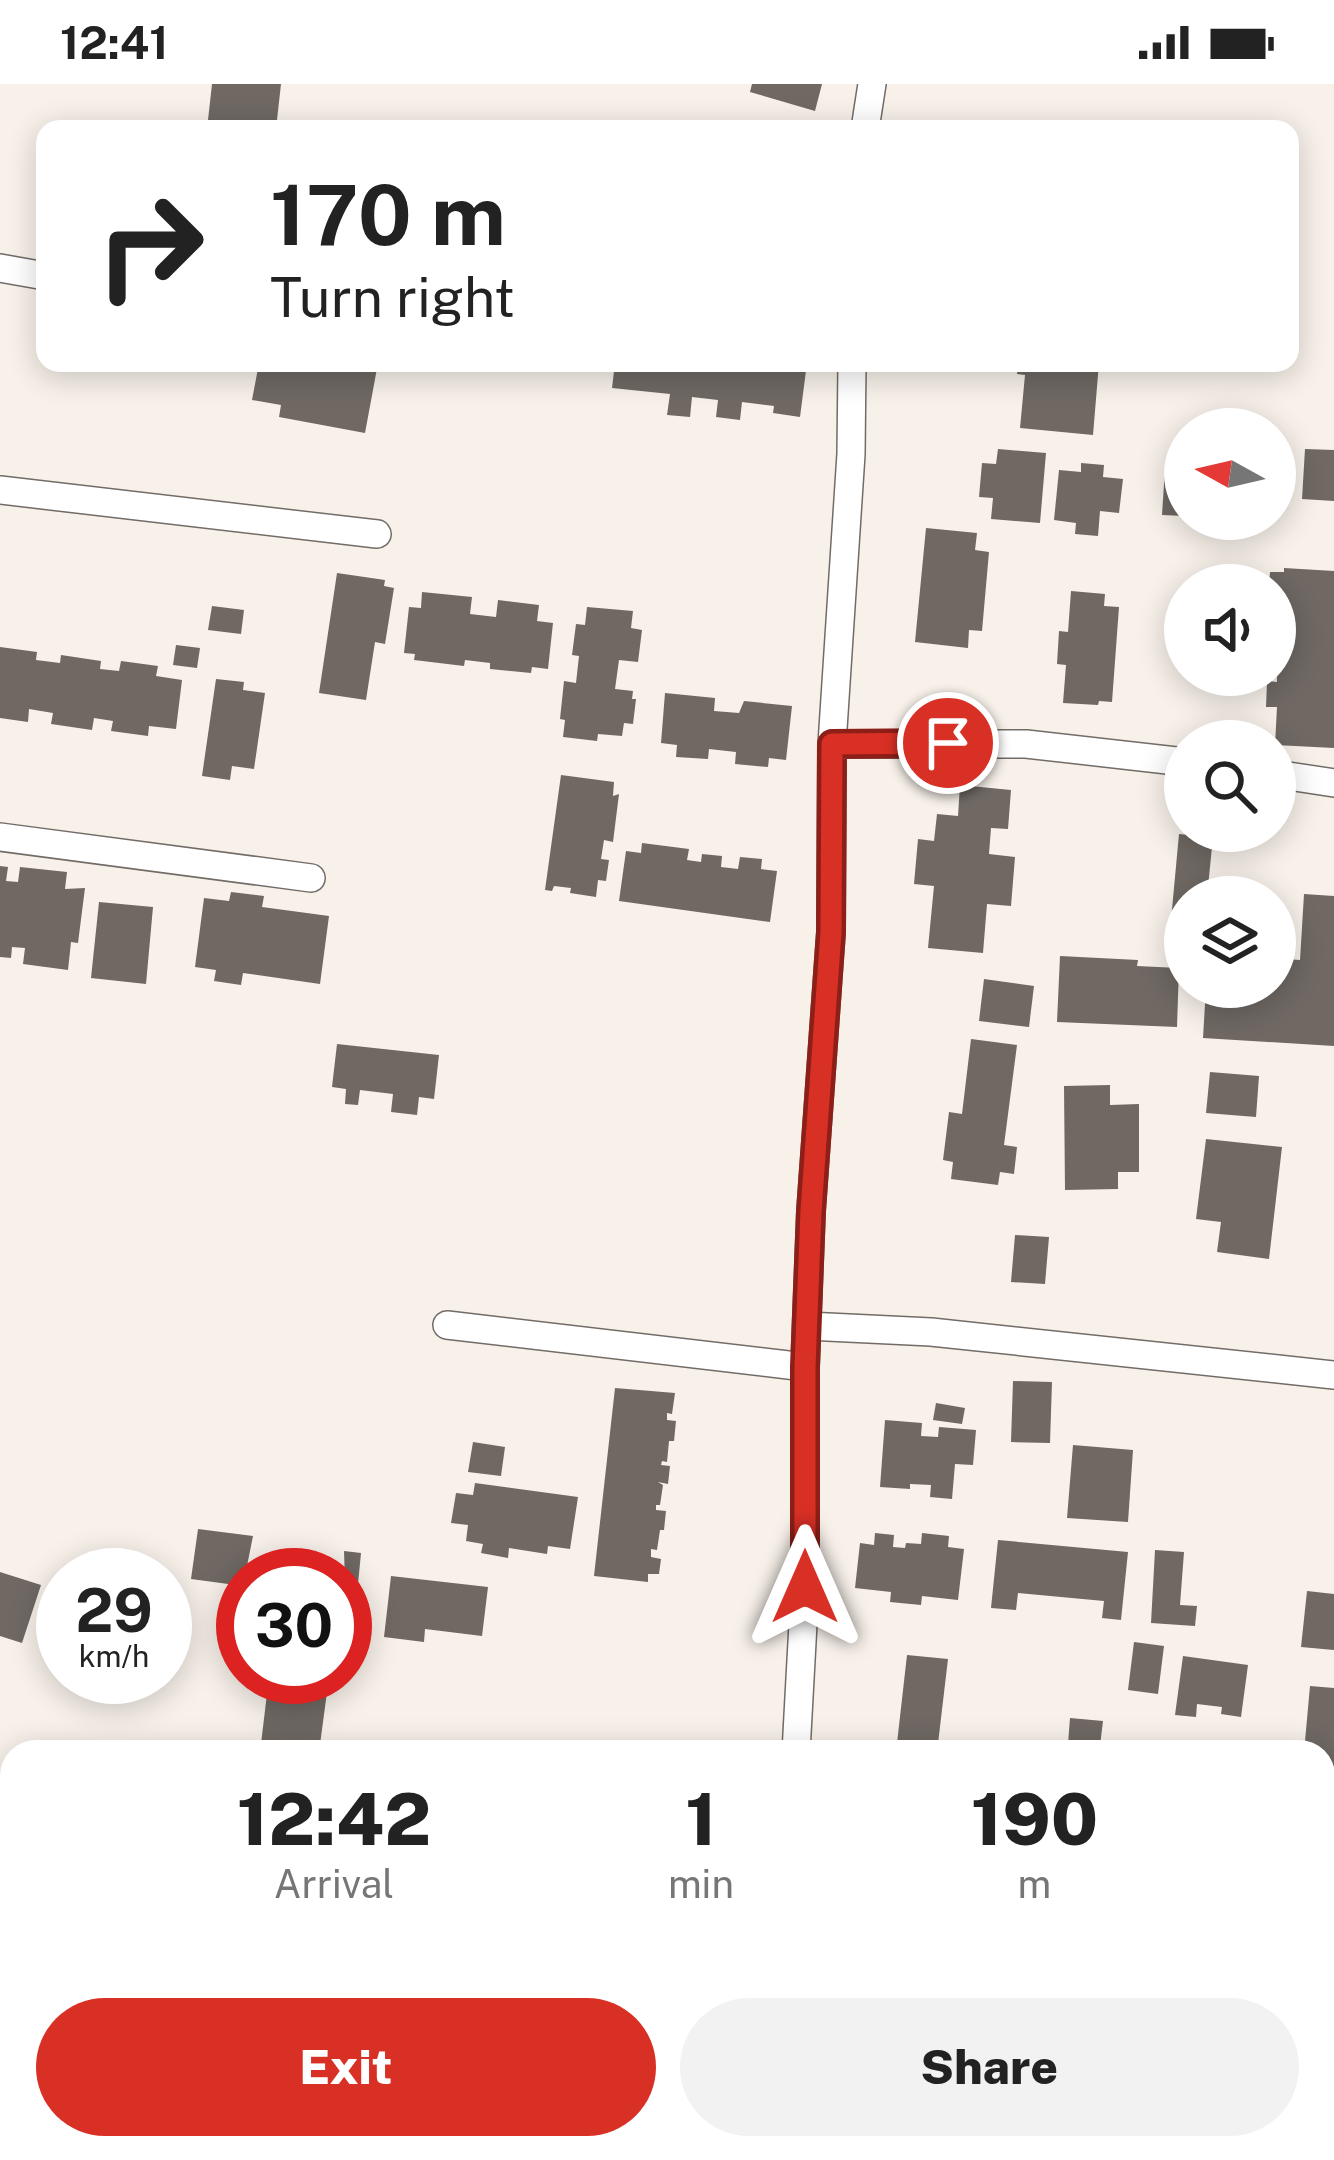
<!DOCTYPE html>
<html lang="en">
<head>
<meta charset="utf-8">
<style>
	body { margin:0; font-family:"Public Sans",sans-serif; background:#f2f2f2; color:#222; height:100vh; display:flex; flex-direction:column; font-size:45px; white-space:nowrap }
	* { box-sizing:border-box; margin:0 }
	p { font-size:39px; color:#767676 }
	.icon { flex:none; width:66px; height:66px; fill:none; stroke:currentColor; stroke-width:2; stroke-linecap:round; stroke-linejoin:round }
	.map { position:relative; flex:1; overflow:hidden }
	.panel { position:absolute; left:0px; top:1656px; width:1335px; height:420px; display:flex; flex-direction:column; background:#fff; border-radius:36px 36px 0 0; box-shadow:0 6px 30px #0003 }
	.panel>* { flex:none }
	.banner { position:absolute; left:36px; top:36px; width:1263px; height:252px; border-radius:24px; box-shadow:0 6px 30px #0003; background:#fff; color:#222; overflow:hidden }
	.needle { width:78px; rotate:278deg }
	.buttons { position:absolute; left:1164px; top:324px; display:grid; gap:24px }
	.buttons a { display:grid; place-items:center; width:132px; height:132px; border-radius:50%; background:#fff; box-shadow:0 6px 30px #0003; font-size:60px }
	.speed { position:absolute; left:36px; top:1464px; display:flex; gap:24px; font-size:60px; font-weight:700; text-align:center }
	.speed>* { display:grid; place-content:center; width:156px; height:156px; border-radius:50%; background:#fff; box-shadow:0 6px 30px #0003; line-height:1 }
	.speed small { font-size:30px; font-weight:400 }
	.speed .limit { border:18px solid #d22; background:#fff; color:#111 }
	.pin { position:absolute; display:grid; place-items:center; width:102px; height:102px; color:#fff; margin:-51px; border:6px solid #fff; border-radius:50%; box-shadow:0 3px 12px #0007 }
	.me { position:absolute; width:132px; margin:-66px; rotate:0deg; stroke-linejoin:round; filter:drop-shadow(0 0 9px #0008) }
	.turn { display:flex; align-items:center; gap:42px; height:252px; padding:0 36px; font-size:54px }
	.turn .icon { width:156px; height:156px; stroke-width:2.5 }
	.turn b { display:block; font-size:84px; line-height:102px }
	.eta { display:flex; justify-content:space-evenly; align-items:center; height:204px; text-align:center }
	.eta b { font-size:72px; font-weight:800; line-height:84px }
	.cta { display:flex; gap:24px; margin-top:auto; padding:24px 36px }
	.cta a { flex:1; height:138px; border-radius:72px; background:#d93025; color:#fff; font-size:48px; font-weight:800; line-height:138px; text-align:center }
	.cta a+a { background:#f2f2f2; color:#222 }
	.status { display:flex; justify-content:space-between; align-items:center; height:84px; padding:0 60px; background:#fff; direction:ltr }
	.status svg { height:33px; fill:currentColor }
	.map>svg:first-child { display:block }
	.building { fill:#6f6863 }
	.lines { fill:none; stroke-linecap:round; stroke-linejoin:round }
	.street-casing { stroke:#726b66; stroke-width:30 }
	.street { stroke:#fff; stroke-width:27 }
	.route-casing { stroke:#8d1f18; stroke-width:30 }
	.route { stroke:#d93025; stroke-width:21 }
</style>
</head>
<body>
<div class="status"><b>12:41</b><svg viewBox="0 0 49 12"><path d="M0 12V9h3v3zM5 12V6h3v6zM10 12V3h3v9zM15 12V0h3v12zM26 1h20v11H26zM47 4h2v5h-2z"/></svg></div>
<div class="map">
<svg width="1334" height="2076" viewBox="0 0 1334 2076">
	<rect width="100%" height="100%" fill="#f8f1ea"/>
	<!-- building -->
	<g class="building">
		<polygon points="212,0 281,0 276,45 207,45"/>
		<polygon points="752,0 822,0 815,27 750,8"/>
		<polygon points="259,279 378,279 365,349 279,333 281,321 252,316"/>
		<polygon points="615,279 807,279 800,333 773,329 774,322 742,318 740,336 716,333 718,316 692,313 690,333 667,331 670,310 612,304"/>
		<polygon points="1018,279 1099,279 1093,351 1020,344 1025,291 1017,290"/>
		<polygon points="998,365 1046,369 1040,439 991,435 993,414 979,413 982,379 996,380"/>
		<polygon points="1305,365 1334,366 1334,417 1302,415"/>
		<polygon points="1081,379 1104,381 1103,393 1123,395 1119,429 1100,427 1098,452 1075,450 1076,439 1054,436 1059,386 1081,388"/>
		<polygon points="1165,385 1185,386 1185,432 1162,431"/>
		<polygon points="926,444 977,449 975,466 989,468 982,547 969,546 968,564 915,558"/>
		<polygon points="1284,484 1334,487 1334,664 1275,661 1277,623 1266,623 1267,597 1277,598 1275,538 1281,538 1282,515 1275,515 1275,501 1269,501 1270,488 1284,488"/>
		<polygon points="337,489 385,496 384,502 394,504 385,560 375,558 366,616 319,609"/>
		<polygon points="1071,507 1105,510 1104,522 1119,523 1112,618 1099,617 1098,621 1063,619 1066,581 1057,580 1059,547 1068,548"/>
		<polygon points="422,508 472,513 470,530 496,533 498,516 539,521 537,537 553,539 548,585 532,583 531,589 490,585 490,579 465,576 464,582 414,576 415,570 404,569 409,523 421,524"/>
		<polygon points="212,522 244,526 241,550 208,546"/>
		<polygon points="587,523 633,527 631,544 642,546 638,578 619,576 615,605 633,607 632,615 636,615 633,640 624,639 622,652 598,650 597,657 563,653 565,636 560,635 564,597 576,599 579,572 572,571 576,540 585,541"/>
		<polygon points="176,561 200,564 197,584 173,581"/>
		<polygon points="0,563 37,568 36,576 60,579 61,571 101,577 100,585 119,587 121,577 158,582 156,592 182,596 176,645 149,642 148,652 111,647 113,637 94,634 92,646 51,640 53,629 29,625 28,638 0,634"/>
		<polygon points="216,595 244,598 243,606 265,609 254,685 232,682 230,696 202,692"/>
		<polygon points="665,609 715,614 714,627 739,629 744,617 792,622 786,676 769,674 768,683 735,680 736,668 709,665 708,675 676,673 677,661 661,659"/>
		<polygon points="561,691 614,698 613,712 619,710 613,758 604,756 601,775 609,776 606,797 598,796 596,813 570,809 571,804 554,802 552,807 545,806"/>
		<polygon points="960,701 1011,706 1008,745 991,744 989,770 1015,773 1011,822 987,820 983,869 928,864 934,802 914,800 918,755 934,757 937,730 958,732"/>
		<polygon points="1179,750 1213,753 1207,813 1185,813 1185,838 1171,836"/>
		<polygon points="642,759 689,765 687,776 701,778 702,770 722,772 721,783 738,785 740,773 762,775 761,785 777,787 770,838 619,817 626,767 641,769"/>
		<polygon points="0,782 8,783 6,797 18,798 20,783 67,788 65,805 85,804 78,859 71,858 68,886 23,880 25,864 12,863 11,874 0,873"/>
		<polygon points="231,808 264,812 262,823 329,832 320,900 243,889 241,901 214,897 216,886 195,883 204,814 229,817"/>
		<polygon points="1304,810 1334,812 1334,962 1203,954 1206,903 1275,903 1275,853 1287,853 1286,875 1300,876"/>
		<polygon points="99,818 153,823 146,900 91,894"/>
		<polygon points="1060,872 1138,876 1137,882 1179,884 1177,943 1057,938"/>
		<polygon points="984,895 1034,902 1029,943 979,937"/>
		<polygon points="971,955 1017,961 1004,1061 1017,1063 1014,1090 1000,1088 998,1101 951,1095 953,1078 943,1076 949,1028 962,1030"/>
		<polygon points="337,960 439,971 434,1015 419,1013 417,1031 391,1028 393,1010 360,1006 358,1021 345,1020 346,1005 332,1003"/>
		<polygon points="1210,988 1259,992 1256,1033 1206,1029"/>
		<polygon points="1110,1001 1110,1021 1139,1020 1139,1088 1118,1088 1118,1105 1065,1106 1064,1002"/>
		<polygon points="1206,1055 1282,1063 1269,1175 1217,1168 1221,1138 1196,1135"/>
		<polygon points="1015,1151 1049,1153 1045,1200 1011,1198"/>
		<polygon points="1013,1297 1052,1298 1050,1359 1011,1358"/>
		<polygon points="615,1304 675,1309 672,1330 667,1329 667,1336 676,1337 674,1357 669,1357 667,1378 662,1377 661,1381 670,1382 668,1400 658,1398 663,1401 660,1421 656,1421 656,1426 666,1427 664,1446 660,1446 657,1466 651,1465 651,1473 661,1475 659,1490 648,1490 648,1498 594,1492"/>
		<polygon points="936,1319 965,1324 962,1340 933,1336"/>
		<polygon points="885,1336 922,1339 921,1352 938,1353 939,1343 976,1346 973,1381 955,1380 952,1415 930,1413 931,1401 910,1400 910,1405 880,1403"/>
		<polygon points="473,1358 505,1363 501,1392 468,1388"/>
		<polygon points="1073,1361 1133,1366 1128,1438 1067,1434"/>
		<polygon points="475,1399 578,1413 570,1465 548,1462 547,1470 509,1464 508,1474 481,1469 483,1460 466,1457 468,1441 451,1439 456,1409 473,1411"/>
		<polygon points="198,1445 253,1452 243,1502 191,1495"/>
		<polygon points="875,1449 894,1451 893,1463 905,1464 906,1459 921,1460 922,1449 949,1452 948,1463 964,1465 958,1516 922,1512 921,1521 890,1518 891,1508 855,1504 860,1459 874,1461"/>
		<polygon points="998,1456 1128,1468 1121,1536 1102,1534 1104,1517 1018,1509 1016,1526 991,1524"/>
		<polygon points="1155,1466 1184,1468 1180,1521 1197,1522 1195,1542 1151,1539"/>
		<polygon points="344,1467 361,1469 358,1500 345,1499"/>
		<polygon points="0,1488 41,1501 22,1559 0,1552"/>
		<polygon points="391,1492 488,1503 482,1552 425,1545 424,1558 384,1553"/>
		<polygon points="1307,1507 1334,1510 1334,1566 1301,1563"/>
		<polygon points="1134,1558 1164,1562 1158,1610 1128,1606"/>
		<polygon points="907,1571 948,1575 937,1668 896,1668"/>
		<polygon points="1183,1572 1248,1581 1241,1633 1221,1630 1222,1623 1197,1620 1196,1633 1175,1631"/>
		<polygon points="269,1593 329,1593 319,1668 260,1668"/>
		<polygon points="1310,1602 1334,1604 1334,1743 1323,1742 1323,1668 1304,1668"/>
		<polygon points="1070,1634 1103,1637 1100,1662 1090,1661 1089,1668 1077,1668 1077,1661 1068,1660"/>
		<polygon points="1323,2040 1334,2040 1334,2076 1282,2076 1283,2064 1323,2064"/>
		<polygon points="143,2064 243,2064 241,2076 141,2076"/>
		<polygon points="274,2064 317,2064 316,2076 272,2076"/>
		<polygon points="414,2064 512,2064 510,2076 412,2076"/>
		<polygon points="564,2064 620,2064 618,2076 561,2076"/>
		<polygon points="1128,2064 1186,2064 1185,2076 1128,2069"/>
	</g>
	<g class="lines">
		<defs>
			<g id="street">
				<polyline points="865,45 872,0"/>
				<polyline points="0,184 45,192"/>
				<polyline points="0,406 377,450"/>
				<polyline points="832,660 1026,660 1185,678"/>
				<polyline points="1275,690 1334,699"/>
				<polyline points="0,753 311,794"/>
				<polyline points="447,1241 805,1283"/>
				<polyline points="807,1242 931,1248 1334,1291"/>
				<polyline points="796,1668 805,1503 805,1283 811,1127 831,848 832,660 851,370 852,279"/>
				<polyline points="1323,1877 1334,1878"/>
				<polyline points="735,2076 738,2064"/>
			</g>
		</defs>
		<!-- street casing -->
		<use href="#street" class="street-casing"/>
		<!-- street -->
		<use href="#street" class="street"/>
	</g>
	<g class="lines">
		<defs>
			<polyline id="route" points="805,1503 805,1283 811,1127 831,848 832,660 948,659"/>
		</defs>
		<!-- route casing -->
		<use href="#route" class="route-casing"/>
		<!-- route -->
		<use href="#route" class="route"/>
	</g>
</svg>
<div class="buttons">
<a><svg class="needle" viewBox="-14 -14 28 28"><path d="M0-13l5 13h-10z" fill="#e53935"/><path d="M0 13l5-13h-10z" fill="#767676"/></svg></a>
<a><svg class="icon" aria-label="sound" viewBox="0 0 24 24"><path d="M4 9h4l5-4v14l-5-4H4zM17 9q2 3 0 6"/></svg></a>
<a><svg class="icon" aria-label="search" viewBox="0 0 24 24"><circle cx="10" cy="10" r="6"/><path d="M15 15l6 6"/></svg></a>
<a><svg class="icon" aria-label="layers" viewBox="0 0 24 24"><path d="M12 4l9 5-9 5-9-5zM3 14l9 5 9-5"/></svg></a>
</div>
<div class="speed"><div>29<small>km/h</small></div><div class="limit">30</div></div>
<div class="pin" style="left:948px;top:659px;background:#d93025"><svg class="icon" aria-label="arrive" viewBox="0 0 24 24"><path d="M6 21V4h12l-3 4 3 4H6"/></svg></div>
<svg class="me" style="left:805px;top:1503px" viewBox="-20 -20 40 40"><path d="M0-17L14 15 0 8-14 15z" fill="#d93025" stroke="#fff" stroke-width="4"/></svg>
<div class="banner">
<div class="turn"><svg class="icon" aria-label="right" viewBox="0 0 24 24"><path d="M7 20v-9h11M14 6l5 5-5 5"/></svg><div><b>170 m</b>Turn right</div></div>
</div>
<section class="panel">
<div class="eta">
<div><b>12:42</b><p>Arrival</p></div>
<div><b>1</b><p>min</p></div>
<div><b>190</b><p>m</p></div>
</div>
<div class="cta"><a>Exit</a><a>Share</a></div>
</section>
</div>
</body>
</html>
